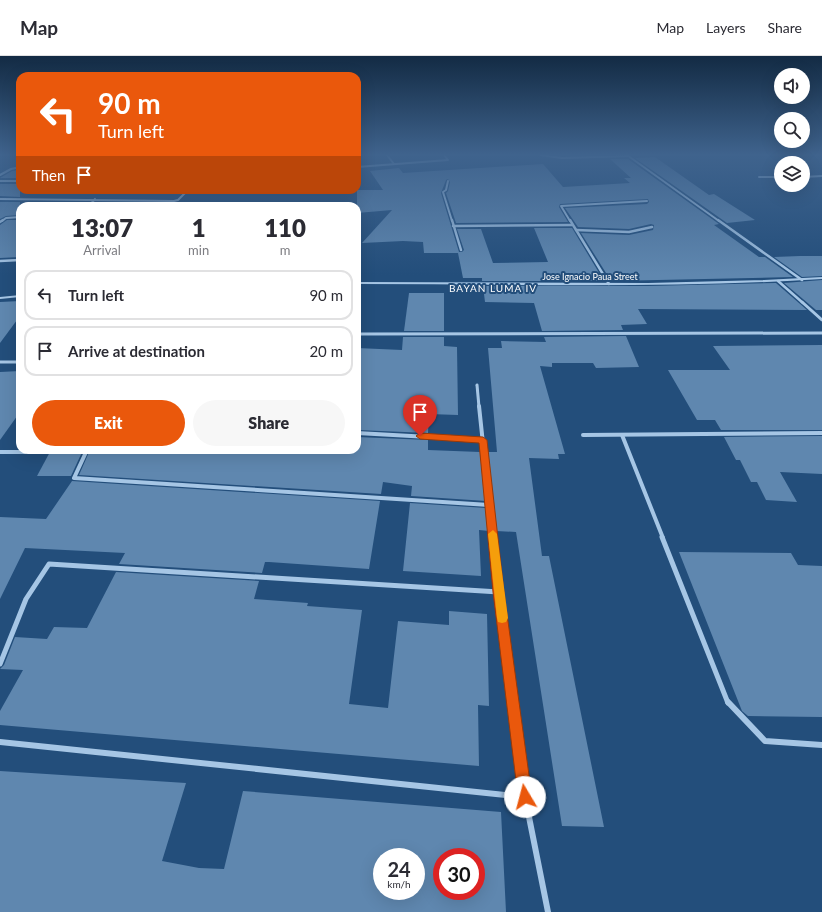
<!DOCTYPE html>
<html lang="en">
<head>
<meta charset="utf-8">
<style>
	body { margin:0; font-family:Lato,sans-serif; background:#f7f7f7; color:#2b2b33; height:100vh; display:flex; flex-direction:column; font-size:15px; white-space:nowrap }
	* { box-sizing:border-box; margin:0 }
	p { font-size:13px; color:#7c7c81 }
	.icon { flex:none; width:22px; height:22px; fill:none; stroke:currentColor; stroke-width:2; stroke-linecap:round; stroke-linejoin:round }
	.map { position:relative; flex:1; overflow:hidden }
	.panel { position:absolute; left:16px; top:146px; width:345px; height:252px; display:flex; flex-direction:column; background:#fff; border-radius:12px; box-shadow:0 4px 16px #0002 }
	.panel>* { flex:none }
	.banner { position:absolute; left:16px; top:16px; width:345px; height:122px; border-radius:12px; box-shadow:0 4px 16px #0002; background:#ea580c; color:#fff; overflow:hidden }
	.controls { position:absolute; left:774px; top:12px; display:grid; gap:8px }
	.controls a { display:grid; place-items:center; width:36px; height:36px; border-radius:50%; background:#fff; box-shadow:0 4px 16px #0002; font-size:20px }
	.speed { position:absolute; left:373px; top:792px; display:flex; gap:8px; font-size:20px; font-weight:700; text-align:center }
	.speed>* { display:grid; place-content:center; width:52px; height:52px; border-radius:50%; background:#fff; box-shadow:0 4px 16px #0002; line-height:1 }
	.speed small { font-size:10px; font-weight:400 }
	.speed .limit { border:6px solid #d22; background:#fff; color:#111 }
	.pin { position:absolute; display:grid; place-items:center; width:34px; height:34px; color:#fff; margin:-41px -17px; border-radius:50% 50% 50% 0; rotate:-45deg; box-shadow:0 0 4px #0007 }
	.pin .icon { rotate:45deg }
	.me { position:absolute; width:44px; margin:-22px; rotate:352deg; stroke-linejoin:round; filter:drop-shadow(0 0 3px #0008) }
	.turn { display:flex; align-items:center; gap:14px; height:84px; padding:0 16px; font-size:18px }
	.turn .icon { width:52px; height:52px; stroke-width:2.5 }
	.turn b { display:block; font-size:28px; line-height:34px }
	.then { display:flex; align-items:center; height:38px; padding:0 16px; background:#0003; gap:8px; font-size:15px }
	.eta { display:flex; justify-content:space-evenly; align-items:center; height:68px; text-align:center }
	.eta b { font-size:24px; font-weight:800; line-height:28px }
	.action { display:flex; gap:8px; margin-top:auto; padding:8px 16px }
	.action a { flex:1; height:46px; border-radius:24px; background:#ea580c; color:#fff; font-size:16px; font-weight:800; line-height:46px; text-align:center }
	.action a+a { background:#f7f7f7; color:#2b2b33 }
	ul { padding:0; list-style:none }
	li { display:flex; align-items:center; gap:12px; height:50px; margin:0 8px 6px; padding:0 8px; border:2px solid #e1e1e2; border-radius:12px }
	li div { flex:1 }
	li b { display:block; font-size:15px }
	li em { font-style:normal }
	header { display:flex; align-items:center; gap:24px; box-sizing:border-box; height:56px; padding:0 20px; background:#fff; border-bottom:1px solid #e1e1e2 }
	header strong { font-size:19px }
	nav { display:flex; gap:22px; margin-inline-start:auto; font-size:14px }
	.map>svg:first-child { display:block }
	.building { fill:#5f87af; fill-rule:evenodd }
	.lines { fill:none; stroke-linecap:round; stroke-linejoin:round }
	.minor-far5 { stroke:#a6c6e5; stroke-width:2 }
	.minor-far4 { stroke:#a6c6e5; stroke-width:2.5 }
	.minor-far3 { stroke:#a6c6e5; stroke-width:3 }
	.minor-far2 { stroke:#a6c6e5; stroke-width:4 }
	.minor-far1 { stroke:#a6c6e5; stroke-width:5 }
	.minor { stroke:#a6c6e5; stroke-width:6 }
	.tertiary { fill:#a6c6e5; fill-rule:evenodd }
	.route { fill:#ea580c; stroke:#983908 }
	.slow { fill:#f59e0b }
	.labels { text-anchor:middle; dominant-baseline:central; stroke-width:4; stroke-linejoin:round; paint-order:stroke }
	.far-street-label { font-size:9px; fill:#fff; stroke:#234e7b }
	.far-quarter-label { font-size:10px; letter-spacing:1px; fill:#fff; stroke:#234e7b }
</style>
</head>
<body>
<header>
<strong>Map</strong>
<nav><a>Map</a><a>Layers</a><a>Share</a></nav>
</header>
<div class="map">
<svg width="822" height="856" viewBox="0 0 822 856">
	<rect width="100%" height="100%" fill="#234e7b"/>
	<!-- building -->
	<g class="building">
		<polygon points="655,101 709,139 714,138 755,164 727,167 635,102"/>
		<polygon points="610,103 628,103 719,168 714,169 759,201 765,201 793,221 611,225 581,177 629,179 653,174 654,169 651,168 629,173 578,171 565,152 647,148 649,146 648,143 560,148 559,151 568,166 456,167 446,137 448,135 450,126 448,123 446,124 441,137 459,196 462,196 464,194 457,173 481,173 493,207 548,206 534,172 572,172 604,225 482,225 482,222 463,222 458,197 424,197 423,186 403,185 362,187 392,154 357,157 357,134 383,134 370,115 399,112 403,117 543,108 563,131 630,127 624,122 631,122"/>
		<polygon points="20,114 20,122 0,122 12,115"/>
		<polygon points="0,128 20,128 20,141 0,140"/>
		<polygon points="0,146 20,146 20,159 6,160 0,163"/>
		<polygon points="7,164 20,164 20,201 0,202 0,169"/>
		<polygon points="800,200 822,200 822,220 802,221 774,201"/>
		<polygon points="822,224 822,254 816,254 784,227"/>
		<polygon points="776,227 807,254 638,253 647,268 621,269 623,274 542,275 534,247 485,246 483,230 648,230"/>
		<polygon points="409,237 444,237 444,275 404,275"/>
		<polygon points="20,245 20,260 0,287 0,246"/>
		<polygon points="626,280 639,311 596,312 593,307 552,307 552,311 540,310 565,398 558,398 559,403 529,402 542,500 549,500 604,771 562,770 516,476 496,475 487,396 497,396 488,292 502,292 501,285 546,286 544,281"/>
		<polygon points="403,281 444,281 444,290 457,291 458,359 429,358 428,377 357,374 357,292 402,294"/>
		<polygon points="822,289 822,374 721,374 715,364 697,364 668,314 730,314 713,290"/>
		<polygon points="20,315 20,356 0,384 0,316"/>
		<polygon points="822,380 822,418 780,416 797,446 766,444 757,426 751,426 740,404 736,404 724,381"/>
		<polygon points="357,381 428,384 428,394 480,396 486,445 411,440 412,430 383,426 381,438 79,419 90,394 357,394"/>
		<polygon points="51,394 83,394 71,420 37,420"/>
		<polygon points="72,425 380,445 369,513 269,506 265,506 262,517 119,508 125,497 25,492 0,543 0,461 46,463"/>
		<polygon points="410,447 486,452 489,475 479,474 481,520 403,515"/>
		<polygon points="679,496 791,497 798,509 822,510 822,661 748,660 742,655"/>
		<polygon points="116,516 259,525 254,543 308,547 307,550 362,554 349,648 388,652 398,565 449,569 449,555 487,558 489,650 478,649 479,710 0,669 0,655 23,614 0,613 4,609 15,581 47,583 54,571 87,572"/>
		<path d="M0 715 186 727 162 805 199 812 224 813 243 735 501 756 506 856H0ZM382 801H416V835H382ZM442 801H476V835H442Z"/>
	</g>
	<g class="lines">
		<!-- minor-far5 -->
		<g class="minor-far5">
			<polyline points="387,99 394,108"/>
			<polyline points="540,99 562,102 628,100"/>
			<polyline points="627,99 719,165"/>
			<polyline points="357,111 448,104 444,99"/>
			<polyline points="0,119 11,113 20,111"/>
			<polyline points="759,121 781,121"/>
			<polyline points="803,121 822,120"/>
			<polyline points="0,125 20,125"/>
			<polyline points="448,125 446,134 443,136 452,165"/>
			<polyline points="0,143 174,145 178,144 188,134"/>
			<polyline points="89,150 95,143"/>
			<polyline points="2,165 6,162 20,161"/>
			<polyline points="570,165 561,150 647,145"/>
		</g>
		<!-- minor-far4 -->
		<g class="minor-far4">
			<polyline points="452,164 461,194"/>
			<polyline points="570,164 609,228"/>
			<polyline points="718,164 802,224"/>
			<polyline points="0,166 3,164"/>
			<polyline points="453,170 572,169"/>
			<polyline points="576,174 629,176 652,171"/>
			<polyline points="0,205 20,204"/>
			<polyline points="778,225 803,247"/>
		</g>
		<!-- minor-far3 -->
		<g class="minor-far3">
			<polyline points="802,246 822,264"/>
			<polyline points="357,278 822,277"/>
			<polyline points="0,306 20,306"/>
			<polyline points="477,329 479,351"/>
		</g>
		<!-- minor-far2 -->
		<g class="minor-far2">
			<polyline points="479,350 493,482"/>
			<polyline points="357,377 483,384"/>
			<polyline points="583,379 822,377"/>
			<polyline points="622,379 663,482"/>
			<polyline points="87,394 74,422 489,449"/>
			<polyline points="0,396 25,396"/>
		</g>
		<!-- minor-far1 -->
		<g class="minor-far1">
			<polyline points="493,481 513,647"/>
			<polyline points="662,481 728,647"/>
			<polyline points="0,608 26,543 49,508 499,536"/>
		</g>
		<!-- minor -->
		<g class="minor">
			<polyline points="513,646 525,741 548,856"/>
			<polyline points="728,646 765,685 822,689"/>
			<polyline points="0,686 525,741"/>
		</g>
		<!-- tertiary -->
		<g class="tertiary">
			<path d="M822 221V223C667 233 512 228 357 228V226L648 227 764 224Z"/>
			<polygon points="20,239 20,241 0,243 0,241"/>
		</g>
	</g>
	<!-- sky -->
	<linearGradient id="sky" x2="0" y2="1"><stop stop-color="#132b44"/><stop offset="0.45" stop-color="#3f638d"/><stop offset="1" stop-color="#3f638d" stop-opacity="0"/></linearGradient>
	<rect width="822" height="219" fill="url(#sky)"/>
	<!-- route -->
	<polygon class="route" points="420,377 483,381 487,384 504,536 532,741 530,746 525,748 520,746 518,741 493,536 479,387 420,383 416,380"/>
	<!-- slow -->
	<polygon class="slow" points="493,474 497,478 508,562 506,566 502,567 498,566 497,562 488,478"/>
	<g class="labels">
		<!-- far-street labels -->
		<g class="far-street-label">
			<text x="590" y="220">Jose Ignacio Paua Street</text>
		</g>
		<!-- far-quarter labels -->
		<g class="far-quarter-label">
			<text x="493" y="232">BAYAN LUMA IV</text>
		</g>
	</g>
</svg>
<div class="controls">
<a><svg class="icon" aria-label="sound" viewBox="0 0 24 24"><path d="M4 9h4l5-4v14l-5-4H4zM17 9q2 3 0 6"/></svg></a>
<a><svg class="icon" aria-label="search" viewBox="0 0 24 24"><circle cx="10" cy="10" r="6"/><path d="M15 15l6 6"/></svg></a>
<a><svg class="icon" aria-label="layers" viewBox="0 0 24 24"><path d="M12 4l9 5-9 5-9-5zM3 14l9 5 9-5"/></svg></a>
</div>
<div class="speed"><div>24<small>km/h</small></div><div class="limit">30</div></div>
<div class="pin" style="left:420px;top:380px;background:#d93025"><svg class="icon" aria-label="arrive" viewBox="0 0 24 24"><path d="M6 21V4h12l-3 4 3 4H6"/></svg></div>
<svg class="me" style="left:525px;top:741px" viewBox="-20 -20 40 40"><circle r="19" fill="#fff"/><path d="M0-13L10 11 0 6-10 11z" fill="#ea580c"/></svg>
<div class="banner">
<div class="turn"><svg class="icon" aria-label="left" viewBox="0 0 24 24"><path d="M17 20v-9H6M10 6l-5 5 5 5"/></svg><div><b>90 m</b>Turn left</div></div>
<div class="then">Then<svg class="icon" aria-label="arrive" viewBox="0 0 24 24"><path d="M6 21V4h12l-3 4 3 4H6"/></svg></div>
</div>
<section class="panel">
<div class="eta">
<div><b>13:07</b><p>Arrival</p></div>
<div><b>1</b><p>min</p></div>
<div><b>110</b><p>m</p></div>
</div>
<ul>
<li><svg class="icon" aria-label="left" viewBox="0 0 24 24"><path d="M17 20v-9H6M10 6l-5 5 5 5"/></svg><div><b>Turn left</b></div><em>90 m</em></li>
<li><svg class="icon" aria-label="arrive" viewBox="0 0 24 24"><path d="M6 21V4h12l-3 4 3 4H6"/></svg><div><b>Arrive at destination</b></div><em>20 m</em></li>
</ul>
<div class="action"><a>Exit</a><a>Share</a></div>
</section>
</div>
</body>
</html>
